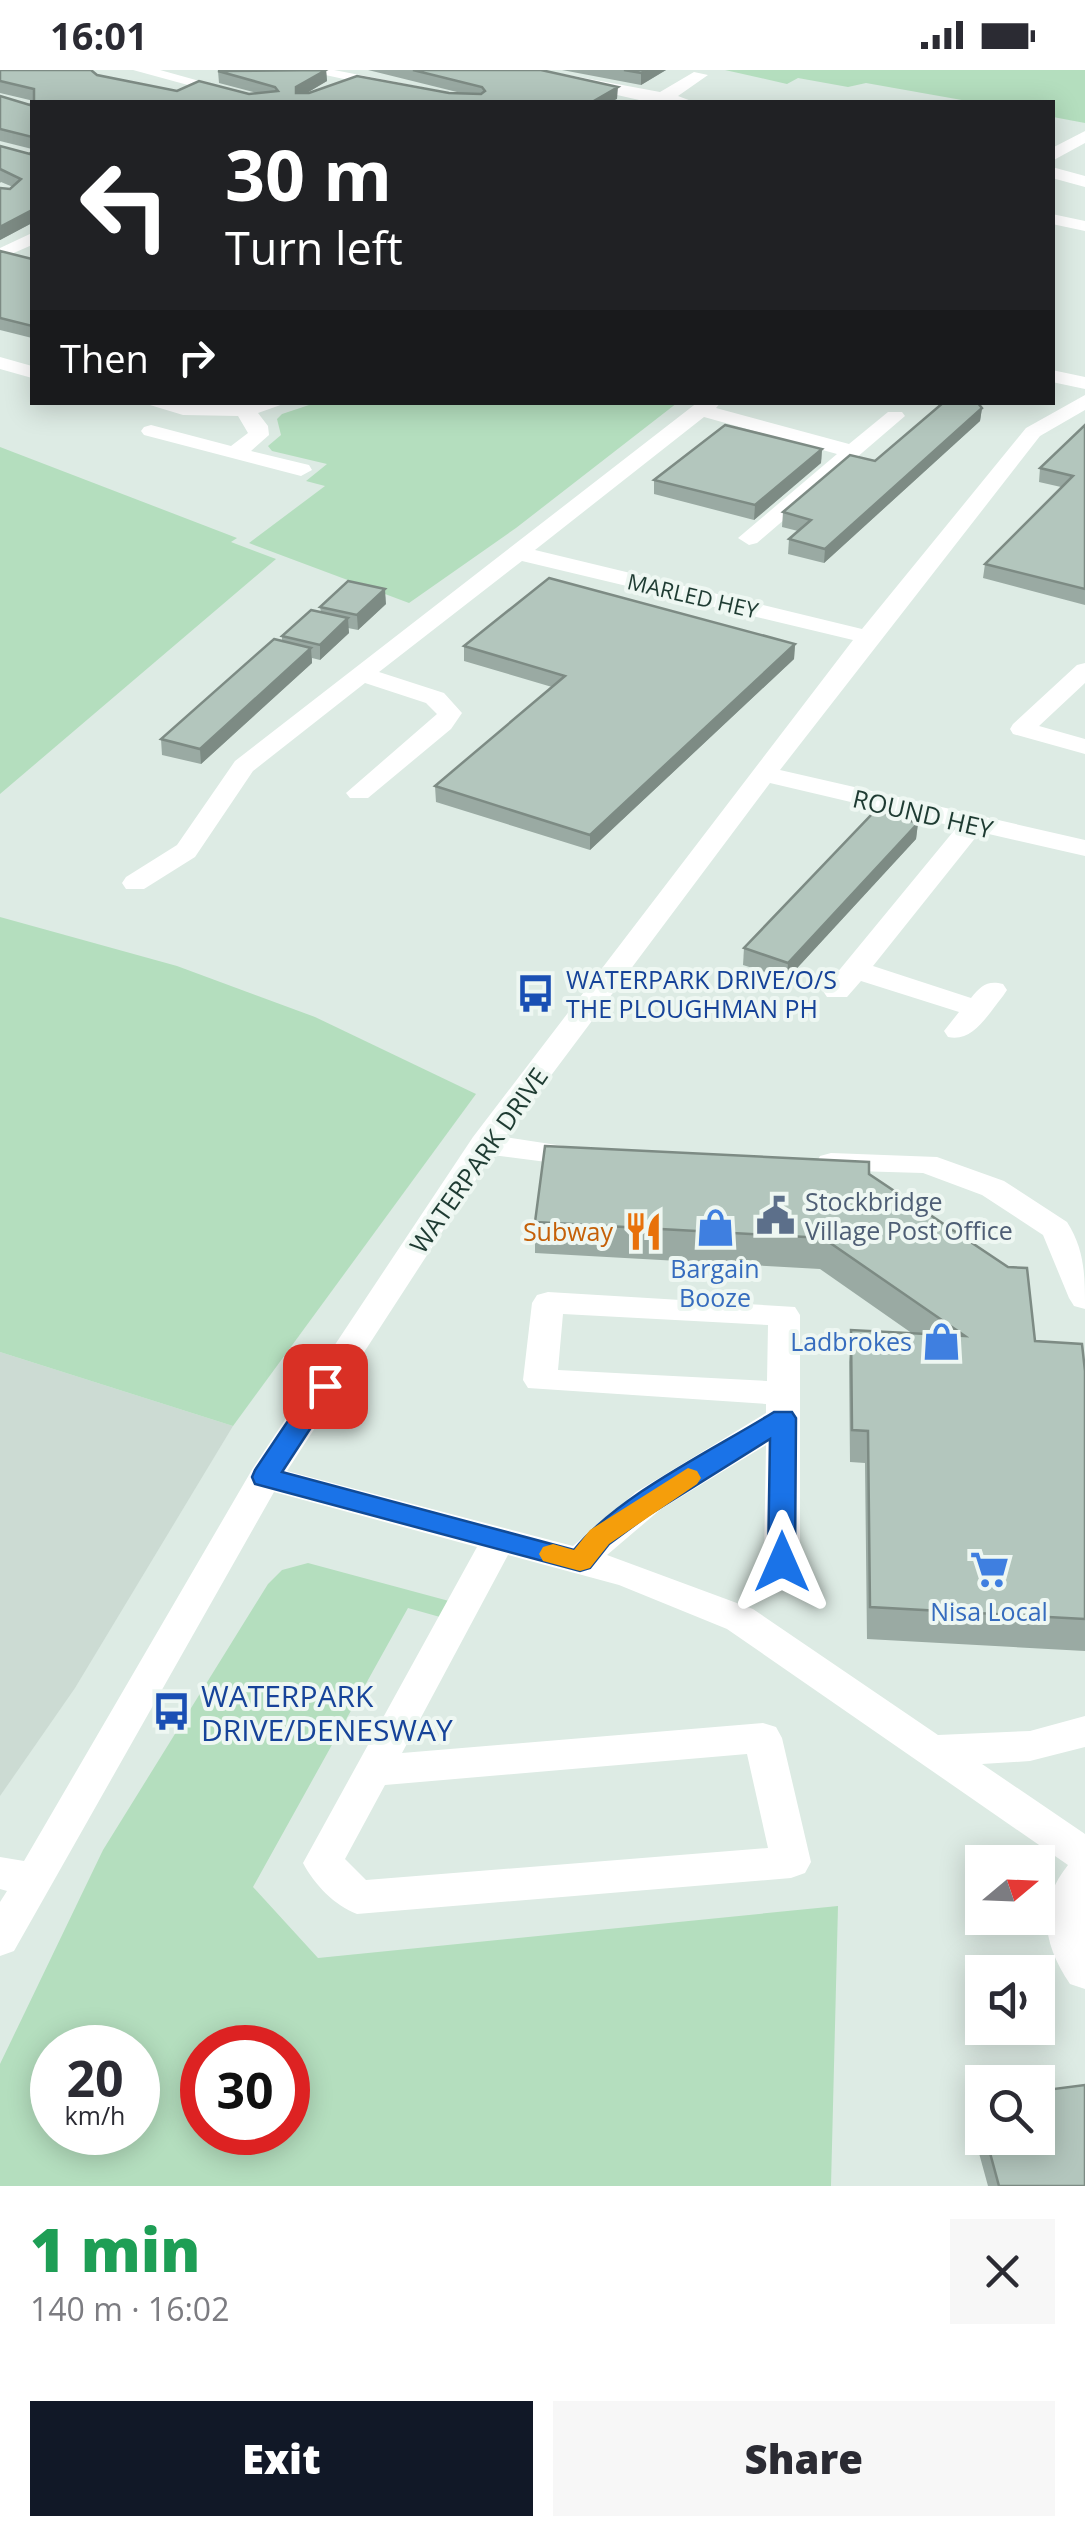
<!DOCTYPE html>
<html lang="en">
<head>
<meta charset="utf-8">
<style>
	body { margin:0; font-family:"Open Sans",sans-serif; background:#f7f7f7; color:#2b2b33; height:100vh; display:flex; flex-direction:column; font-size:38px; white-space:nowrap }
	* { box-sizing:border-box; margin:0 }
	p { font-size:32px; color:#7c7c81 }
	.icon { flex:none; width:55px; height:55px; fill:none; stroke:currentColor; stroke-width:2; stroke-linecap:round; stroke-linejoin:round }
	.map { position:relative; height:2116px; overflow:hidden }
	.side { display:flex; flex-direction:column; background:#fff; flex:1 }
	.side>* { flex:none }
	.top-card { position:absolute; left:30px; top:30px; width:1025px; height:305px; border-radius:0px; box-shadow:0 5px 25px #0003; background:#202124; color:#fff; overflow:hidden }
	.needle { width:65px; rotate:71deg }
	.fabs { position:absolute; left:965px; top:1775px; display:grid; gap:20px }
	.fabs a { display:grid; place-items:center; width:90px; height:90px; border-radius:0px; background:#fff; box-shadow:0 5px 25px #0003; font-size:50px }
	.speed { position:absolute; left:30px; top:1955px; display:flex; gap:20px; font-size:50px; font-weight:700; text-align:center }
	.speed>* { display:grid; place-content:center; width:130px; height:130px; border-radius:50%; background:#fff; box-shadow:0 5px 25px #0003; line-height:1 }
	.speed small { font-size:25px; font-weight:400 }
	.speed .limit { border:15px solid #d22; background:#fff; color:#111 }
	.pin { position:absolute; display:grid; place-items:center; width:85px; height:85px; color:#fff; margin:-42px; border-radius:20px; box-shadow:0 5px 15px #0006 }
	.me { position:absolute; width:110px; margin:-55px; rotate:0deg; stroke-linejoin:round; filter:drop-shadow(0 0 8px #0008) }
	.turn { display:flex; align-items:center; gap:35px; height:210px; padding:0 30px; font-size:45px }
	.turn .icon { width:130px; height:130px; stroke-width:2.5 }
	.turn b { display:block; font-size:70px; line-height:85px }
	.then { display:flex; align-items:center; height:95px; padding:0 30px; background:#0003; gap:20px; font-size:38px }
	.round { display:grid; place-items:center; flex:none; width:105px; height:105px; border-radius:0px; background:#f7f7f7 }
	.summary { display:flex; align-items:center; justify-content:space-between; height:170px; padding:0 30px }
	h1 { font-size:60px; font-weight:800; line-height:75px; color:#1e9e55 }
	.button { display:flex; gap:20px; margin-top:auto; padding:20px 30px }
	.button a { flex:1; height:115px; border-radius:0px; background:#111827; color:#fff; font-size:40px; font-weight:800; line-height:115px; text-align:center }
	.button a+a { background:#f7f7f7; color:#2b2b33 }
	.status { display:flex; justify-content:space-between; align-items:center; height:70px; padding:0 50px; background:#fff; direction:ltr }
	.status svg { height:28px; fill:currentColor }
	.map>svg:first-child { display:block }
	.built { fill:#ccdbd3 }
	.green { fill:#b4debe; fill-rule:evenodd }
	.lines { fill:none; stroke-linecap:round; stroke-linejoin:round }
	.minor { fill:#fff; fill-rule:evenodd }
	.wall { fill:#9aaaa3 }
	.shaded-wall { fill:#7d8b84 }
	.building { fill:#b3c6bd; stroke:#7d8b84; stroke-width:2.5 }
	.route { fill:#1a73e8; stroke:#114b97; stroke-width:2.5 }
	.slow { fill:#f59e0b }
	.labels { text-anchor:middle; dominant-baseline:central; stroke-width:8; stroke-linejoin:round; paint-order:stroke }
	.far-street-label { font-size:22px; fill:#1e3b32; stroke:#eef7f2 }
	.street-label { font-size:25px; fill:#1e3b32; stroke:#eef7f2 }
	.transit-label { font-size:25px; fill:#164399; stroke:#eef7f2; text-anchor:start }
	.service-label { font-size:25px; fill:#4e5e75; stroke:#eef7f2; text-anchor:start }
	.food-label { font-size:25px; fill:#c56008; stroke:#eef7f2; text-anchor:end }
	.shop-label { font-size:25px; fill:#366cbe; stroke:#eef7f2 }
	.near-transit-label { font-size:30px; fill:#164399; stroke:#eef7f2; text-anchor:start }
</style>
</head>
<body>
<div class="status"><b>16:01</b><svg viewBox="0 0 49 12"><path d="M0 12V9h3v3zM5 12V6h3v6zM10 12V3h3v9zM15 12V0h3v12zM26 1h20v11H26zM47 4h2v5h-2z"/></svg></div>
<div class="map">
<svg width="1085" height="2116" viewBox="0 0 1085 2116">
	<rect width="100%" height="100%" fill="#ddebe4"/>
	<!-- built -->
	<polygon class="built" points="0,1282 233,1356 75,1618 0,1726"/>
	<!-- green -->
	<g class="green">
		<polygon points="725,0 1085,0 1085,53 1053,47 1052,32 973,32 866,13 848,17 798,8 787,14"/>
		<polygon points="318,332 677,333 516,458 409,533 249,473 325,416 306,411 327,394 272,381 268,376 281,365 277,349 282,344"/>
		<polygon points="0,377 237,468 231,472 276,489 0,724"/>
		<polygon points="0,847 177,896 315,947 476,1024 233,1356 0,1282"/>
		<path d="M308 1493 449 1531 440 1547 408 1538 253 1817 318 1888 838 1836 831 2116H0V1994L103 1780 268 1514 282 1500ZM52 1978H138V2062H52ZM202 1978H288V2062H202Z"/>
	</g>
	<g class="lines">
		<!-- minor -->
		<g class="minor">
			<polygon points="133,0 160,0 275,32 250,32"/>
			<polygon points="302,0 334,0 473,27 481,32 451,32"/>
			<polygon points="507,0 541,0 660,22 694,2 708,5 678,26 694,32 648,32"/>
			<polygon points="1085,61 1085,73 1052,91 1052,78"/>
			<polygon points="1052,97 1085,106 1085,117 1052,108"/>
			<polygon points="1052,144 1085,151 1085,161 1052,154"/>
			<polygon points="32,163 32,175 0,189 0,178"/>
			<polygon points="0,287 32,296 32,308 0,299"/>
			<polygon points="1052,300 1085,307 1085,319 1052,312"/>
			<path d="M1085 325V340L1040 366 780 700 1085 770V786L980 762 873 896 971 928C981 916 987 910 1003 914L1007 920 1003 926C988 944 973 973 948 967L944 961 959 942 861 911 847 927H827L823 921 827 915 957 757 770 713 505 1067 596 1081 600 1088 596 1095 585 1097 492 1085 287 1401 573 1476 636 1422 766 1343V1334L528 1318 523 1310 532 1233 537 1225 548 1222 795 1237 800 1245V1492L795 1501 782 1505 769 1501 764 1492 766 1375 661 1439 607 1485 753 1539 938 1665 1030 1661 1085 1646V1677L1030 1691 982 1694 1085 1764V1919L1070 1914C1043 1874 1036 1835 1068 1795L727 1559 619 1515 508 1485 402 1683 763 1653 776 1657 782 1668 811 1792 805 1803 791 1808 357 1844C335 1836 314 1814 303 1793L477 1477 274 1422 14 1881 0 1886V1832L7 1821 0 1819V1787L24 1791 253 1398 473 1067 853 570 522 491 379 602 444 623 462 643 451 659 368 728H350L346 723 437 644 426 633 365 613 253 701 195 787 144 819H126L122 813 126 807 177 775 235 691 698 332H721L716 338 849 374 888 342H902L905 346 757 473 749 475 738 468 837 384 704 347 535 480 862 559 1026 358ZM563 1244 768 1255 767 1311 558 1300ZM747 1684 768 1778 366 1810 345 1789 385 1715Z"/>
			<polygon points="140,332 289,332 258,343 268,356 269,365 251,381 309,395 312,400 301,406 144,365 141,361 144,357 151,355 231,376 248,363 238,346 183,345"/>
			<polygon points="1085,593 1085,613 1039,656 1085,669 1085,684 1013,664 1010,659 1013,654 1077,595"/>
			<path d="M831 1083 937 1087 1004 1111 1067 1152C1085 1180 1085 1206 1085 1239L1074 1236 1069 1228 1043 1165 982 1125 923 1103 820 1100 816 1093 820 1086Z"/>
		</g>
	</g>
	<!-- wall -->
	<g class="wall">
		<polygon points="0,0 97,5 177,21 249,24 257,23 219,13 218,1 326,0 327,11 306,23 461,23 368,0 541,0 617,29 34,31 0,23"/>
		<polygon points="562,0 666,0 641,15"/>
		<polygon points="0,26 30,35 32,33 32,79 0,71"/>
		<polygon points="0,76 30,84 32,153 0,170 0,118 10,119 13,117 1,112 0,113"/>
		<polygon points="0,181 32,189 32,268 0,260"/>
		<polygon points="982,338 980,351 824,493 788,484 789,469 798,461 782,457 783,442 875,391"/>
		<polygon points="1085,355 1085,535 983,508 985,494 1061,417 1039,412 1040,398"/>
		<polygon points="822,379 821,393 754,450 654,424 654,410"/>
		<polygon points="386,534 358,560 348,558 349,563 320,590 312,588 312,593 201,694 162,685 161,669 282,571 282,566 321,542 320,537"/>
		<polygon points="795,574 794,589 590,780 436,732 435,716 552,617 464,591 464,576"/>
		<polygon points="918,753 916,769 787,909 743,895 744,878"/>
		<polygon points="869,1104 1035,1271 1085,1301 1085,1581 867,1569 865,1393 850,1392 849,1292 851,1260 913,1264 820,1199 535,1183 535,1152"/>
		<polygon points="982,2028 982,2068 1038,2068 1085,2116 988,2116 971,2054 975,2029"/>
	</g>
	<!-- shaded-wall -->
	<g class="shaded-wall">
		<polygon points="326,0 327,11 297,29 297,32 296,17"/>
		<polygon points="647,0 666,0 641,15 641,3"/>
		<polygon points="618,17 617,29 611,32 592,32"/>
		<polygon points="32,140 32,153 0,170 0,157"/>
		<polygon points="982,338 980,351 824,493 825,479"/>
		<polygon points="822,379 821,393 754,450 755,435"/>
		<polygon points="385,519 386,534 358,560 357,545"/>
		<polygon points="348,548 349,563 320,590 320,575"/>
		<polygon points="795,574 794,589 590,780 590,765"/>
		<polygon points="311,578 312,593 201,694 200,679"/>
		<polygon points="918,753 916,769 787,909 788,893"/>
	</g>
	<!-- building -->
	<g class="building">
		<polygon points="0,0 91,0 97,5 177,21 199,11 249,24 278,21 275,17 218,1 326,0 296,17 296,23 309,23 357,6 449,23 481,24 485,21 482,17 413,0 541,0 618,17 592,32 33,32 34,31 34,19 0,11"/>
		<polygon points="624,0 647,0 641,3"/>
		<polygon points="0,26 30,35 32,33 32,67 0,59"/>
		<polygon points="0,76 30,84 32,81 32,140 0,157 0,118 10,119 21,109 0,99"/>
		<polygon points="0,181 32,189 32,256 0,248"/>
		<polygon points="944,332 977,332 982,338 825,479 789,469 811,450 783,442 850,385 875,391"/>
		<polygon points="725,355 822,379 755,435 654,410"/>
		<polygon points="1085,355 1085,519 985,494 1073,406 1040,398"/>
		<polygon points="549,508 795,574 590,765 435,716 565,606 464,576"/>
		<polygon points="348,511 385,519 357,545 320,537"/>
		<polygon points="311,540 348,548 320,575 282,566"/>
		<polygon points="274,569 311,578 200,679 161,669"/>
		<polygon points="875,741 918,753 788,893 744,878"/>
		<polygon points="545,1076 869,1092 869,1104 1008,1197 1027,1198 1035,1271 1082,1274 1085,1301 1085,1549 870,1537 868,1361 852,1360 851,1260 965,1266 823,1168 535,1152"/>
		<polygon points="1085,2015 1085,2116 999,2116 986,2068 1038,2068 1038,2021"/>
		<polygon points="982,2028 982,2057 975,2029"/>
	</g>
	<!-- route -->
	<path class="route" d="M325 1307 338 1316 282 1402 574 1480C618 1425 713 1380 774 1342H792L796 1348 795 1492 791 1499H772L768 1492 770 1369 647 1446 609 1474 590 1498 580 1501 255 1414 252 1407 255 1400 316 1309Z"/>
	<!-- slow -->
	<polygon class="slow" points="688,1398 697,1401 701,1408 697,1414 609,1474 590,1498 580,1501 543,1491 539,1484 543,1477 553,1474 574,1480 590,1460"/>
	<!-- icons -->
	<defs>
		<symbol id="bus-bare" viewBox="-9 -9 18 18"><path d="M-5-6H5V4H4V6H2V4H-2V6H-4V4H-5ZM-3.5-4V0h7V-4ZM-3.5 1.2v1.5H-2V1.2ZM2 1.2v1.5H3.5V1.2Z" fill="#1a4fb4" stroke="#eef7f2" stroke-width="2.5" paint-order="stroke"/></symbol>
		<symbol id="civic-bare" viewBox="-9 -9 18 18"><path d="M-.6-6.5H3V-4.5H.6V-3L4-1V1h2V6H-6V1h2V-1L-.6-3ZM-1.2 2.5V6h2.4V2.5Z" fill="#5c6f8a" stroke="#eef7f2" stroke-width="2.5" paint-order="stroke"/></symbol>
		<symbol id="shop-bare" viewBox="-9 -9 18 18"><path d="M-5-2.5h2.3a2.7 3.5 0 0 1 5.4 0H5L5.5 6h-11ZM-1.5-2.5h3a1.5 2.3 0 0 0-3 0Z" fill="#3f7fe0" stroke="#eef7f2" stroke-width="2.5" paint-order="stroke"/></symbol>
		<symbol id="restaurant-bare" viewBox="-9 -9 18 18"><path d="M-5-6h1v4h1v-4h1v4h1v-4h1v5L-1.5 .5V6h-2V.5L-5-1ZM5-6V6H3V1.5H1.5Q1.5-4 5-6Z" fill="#e8710a" stroke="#eef7f2" stroke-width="2.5" paint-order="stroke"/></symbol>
		<symbol id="supermarket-bare" viewBox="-9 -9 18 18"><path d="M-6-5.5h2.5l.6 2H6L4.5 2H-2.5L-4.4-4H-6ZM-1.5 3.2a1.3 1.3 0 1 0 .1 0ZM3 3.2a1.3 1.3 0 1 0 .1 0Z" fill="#3f7fe0" stroke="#eef7f2" stroke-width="2.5" paint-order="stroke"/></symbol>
	</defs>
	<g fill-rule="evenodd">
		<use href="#bus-bare" x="508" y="896" width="55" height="55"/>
		<use href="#civic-bare" x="748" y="1118" width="55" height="55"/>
		<use href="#shop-bare" x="688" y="1130" width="55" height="55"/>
		<use href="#restaurant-bare" x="616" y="1134" width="55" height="55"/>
		<use href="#shop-bare" x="914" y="1244" width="55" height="55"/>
		<use href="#supermarket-bare" x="962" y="1472" width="55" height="55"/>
		<use href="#bus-bare" x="144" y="1614" width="55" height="55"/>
	</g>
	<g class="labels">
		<!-- far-street labels -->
		<g class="far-street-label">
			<text transform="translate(693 525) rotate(13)">MARLED HEY</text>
		</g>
		<!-- street labels -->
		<g class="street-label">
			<text transform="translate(923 743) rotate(13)">ROUND HEY</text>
			<text transform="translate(478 1090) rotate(-55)">WATERPARK DRIVE</text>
		</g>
		<!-- transit labels -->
		<g class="transit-label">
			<text x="566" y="909">WATERPARK DRIVE/O/S<tspan x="566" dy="29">THE PLOUGHMAN PH</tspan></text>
		</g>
		<!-- service labels -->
		<g class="service-label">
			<text x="805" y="1131">Stockbridge<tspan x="805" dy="29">Village Post Office</tspan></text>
		</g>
		<!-- food labels -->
		<g class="food-label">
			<text x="613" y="1161">Subway</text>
		</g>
		<!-- shop labels -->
		<g class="shop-label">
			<text x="715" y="1198">Bargain<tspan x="715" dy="29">Booze</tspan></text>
			<text x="912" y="1271" text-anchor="end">Ladbrokes</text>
			<text x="989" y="1541">Nisa Local</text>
		</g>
		<!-- near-transit labels -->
		<g class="near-transit-label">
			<text x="201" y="1625">WATERPARK<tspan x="201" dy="34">DRIVE/DENESWAY</tspan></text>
		</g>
	</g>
</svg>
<div class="fabs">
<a><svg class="needle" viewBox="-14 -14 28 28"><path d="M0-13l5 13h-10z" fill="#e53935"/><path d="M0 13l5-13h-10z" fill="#7c7c81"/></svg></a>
<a><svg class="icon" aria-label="sound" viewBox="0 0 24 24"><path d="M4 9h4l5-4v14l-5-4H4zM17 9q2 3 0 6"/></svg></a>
<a><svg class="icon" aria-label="search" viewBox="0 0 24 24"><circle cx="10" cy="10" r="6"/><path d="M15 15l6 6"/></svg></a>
</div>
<div class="speed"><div>20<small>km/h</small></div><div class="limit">30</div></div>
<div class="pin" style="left:325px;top:1316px;background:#d93025"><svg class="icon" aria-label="arrive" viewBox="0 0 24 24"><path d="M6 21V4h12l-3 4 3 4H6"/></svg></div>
<svg class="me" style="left:782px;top:1492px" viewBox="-20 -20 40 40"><path d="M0-17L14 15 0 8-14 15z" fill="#1a73e8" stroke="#fff" stroke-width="4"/></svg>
<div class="top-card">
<div class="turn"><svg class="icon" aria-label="left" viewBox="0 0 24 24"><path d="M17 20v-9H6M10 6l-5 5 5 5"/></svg><div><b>30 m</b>Turn left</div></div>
<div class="then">Then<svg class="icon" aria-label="right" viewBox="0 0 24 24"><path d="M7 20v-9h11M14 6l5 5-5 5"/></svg></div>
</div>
</div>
<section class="side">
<div class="summary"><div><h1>1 min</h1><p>140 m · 16:02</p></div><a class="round"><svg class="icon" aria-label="close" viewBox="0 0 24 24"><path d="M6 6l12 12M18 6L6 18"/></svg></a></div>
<div class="button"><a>Exit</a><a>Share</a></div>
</section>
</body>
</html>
